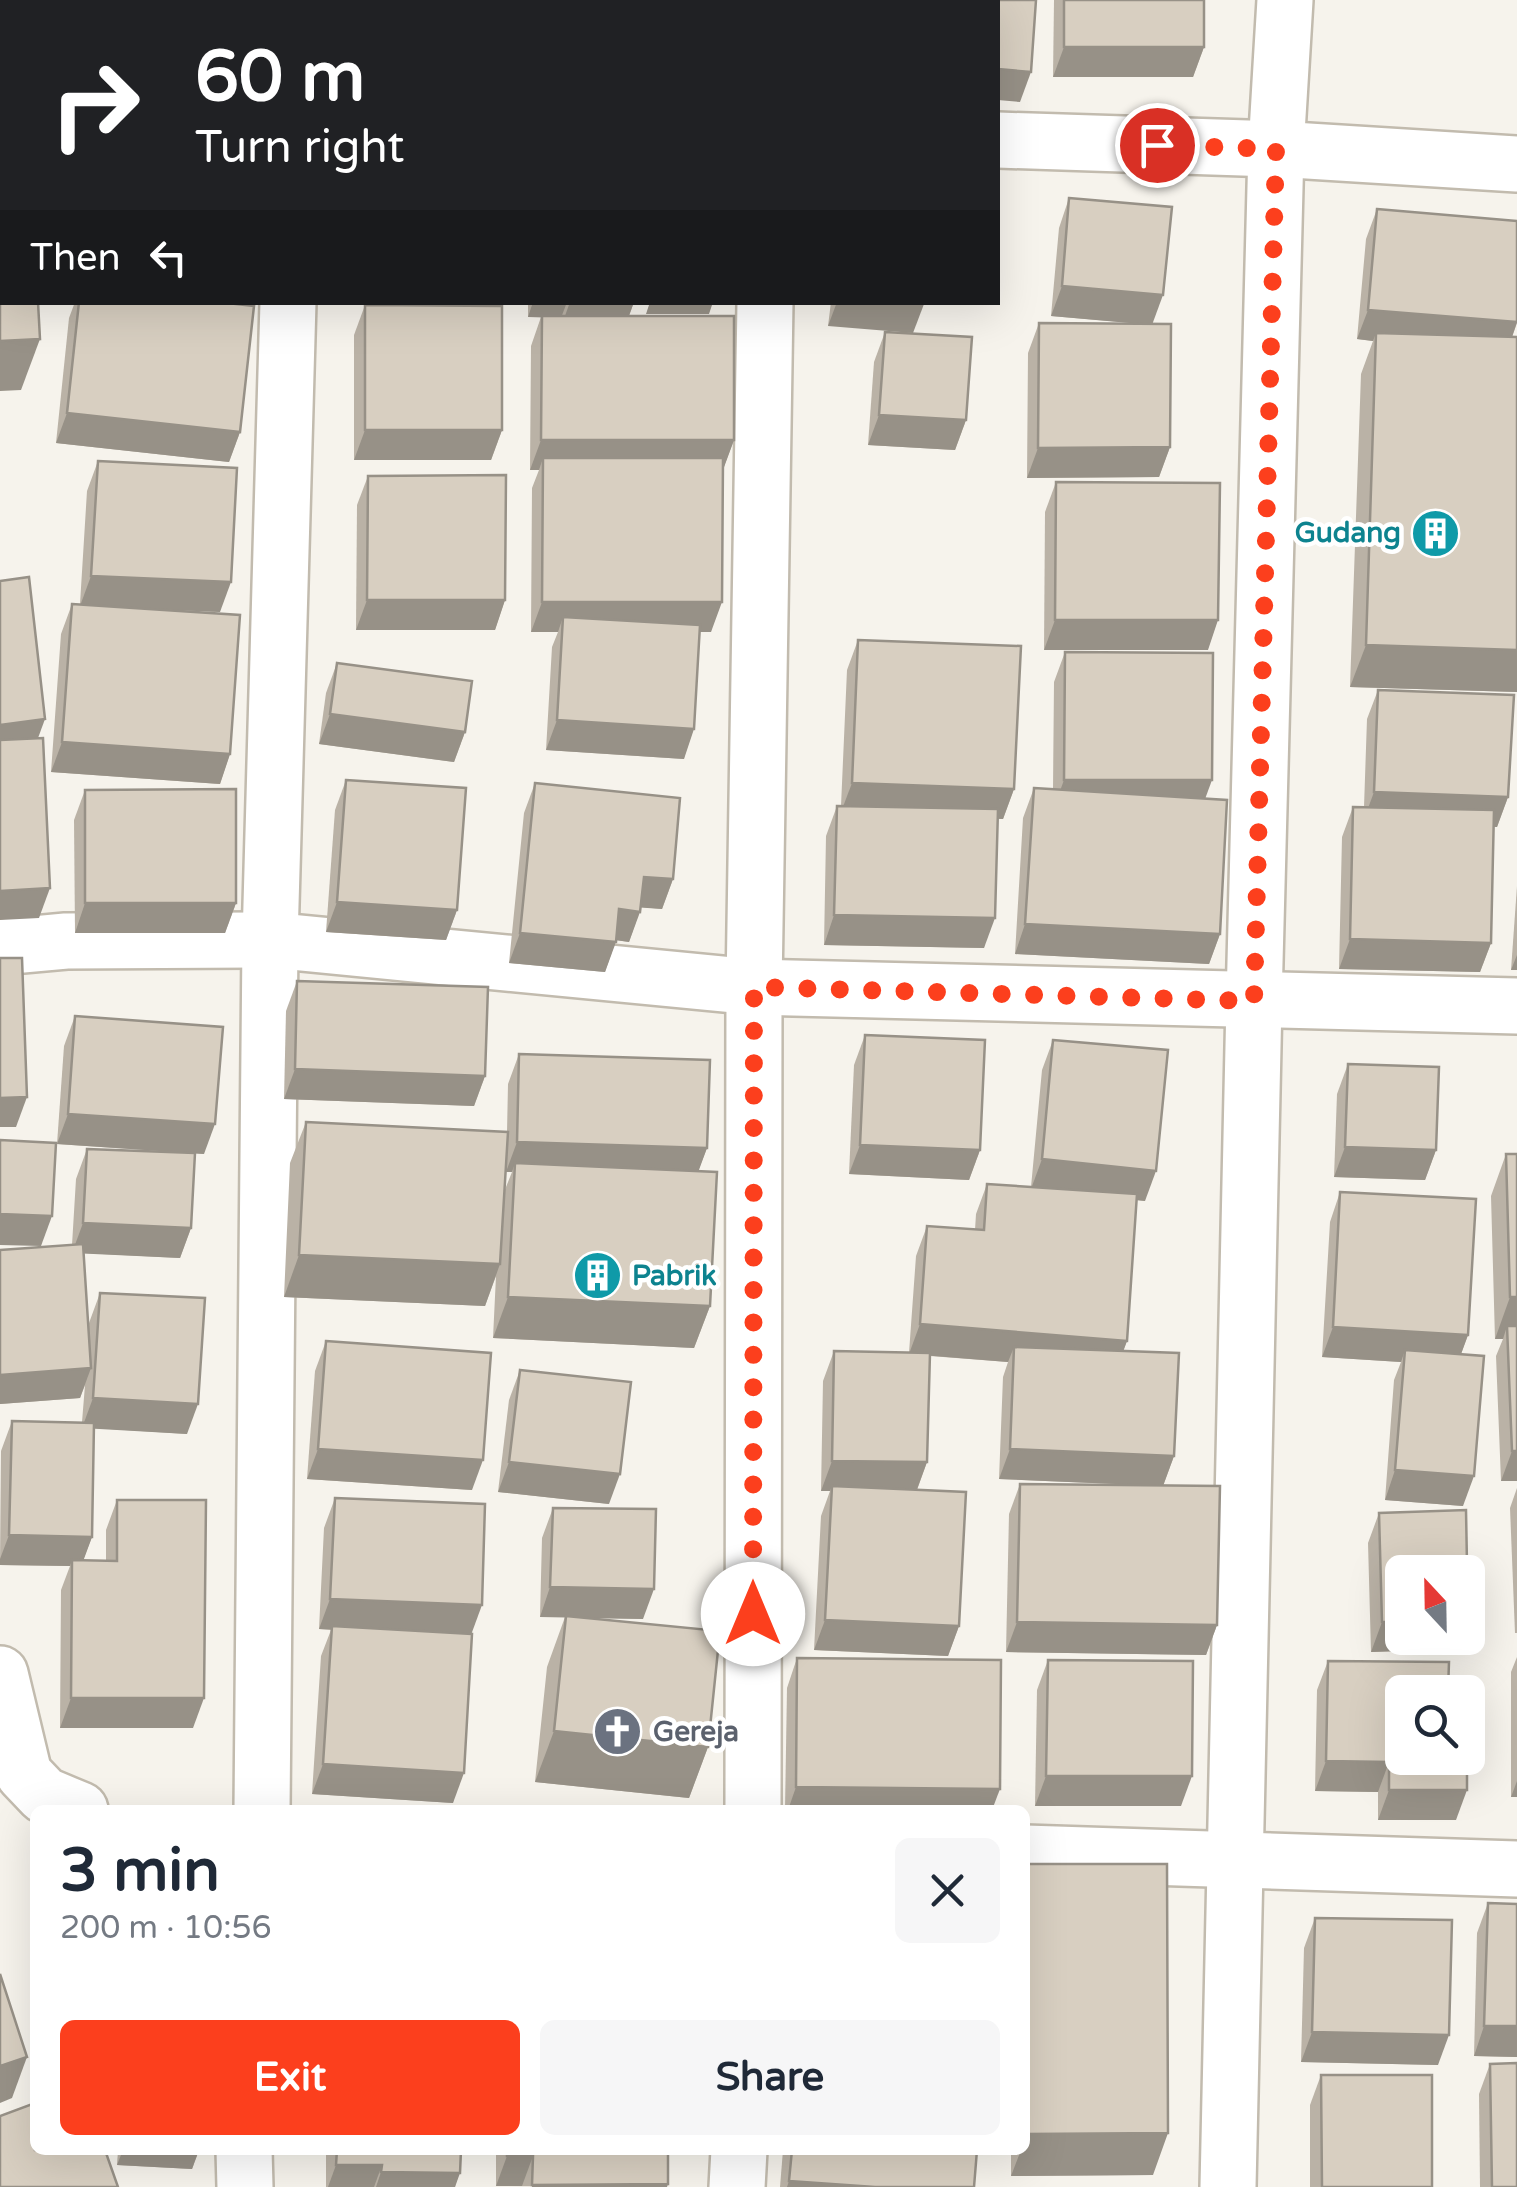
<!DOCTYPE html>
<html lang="en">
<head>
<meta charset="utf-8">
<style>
	body { margin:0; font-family:"Varela Round",sans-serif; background:#f6f6f7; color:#1f2937; height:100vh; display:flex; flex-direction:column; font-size:38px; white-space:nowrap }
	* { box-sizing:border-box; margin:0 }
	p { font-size:32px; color:#747a83 }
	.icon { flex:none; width:55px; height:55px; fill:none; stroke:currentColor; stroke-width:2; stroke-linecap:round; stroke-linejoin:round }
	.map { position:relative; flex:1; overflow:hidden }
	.details { position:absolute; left:30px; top:1805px; width:1000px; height:350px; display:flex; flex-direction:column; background:#fff; border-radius:15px; box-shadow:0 10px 40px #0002 }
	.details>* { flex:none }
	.hud { position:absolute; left:0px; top:0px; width:1000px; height:305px; box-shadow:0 10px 40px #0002; background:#202124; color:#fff; overflow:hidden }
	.needle { width:65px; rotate:338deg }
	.controls { position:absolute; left:1385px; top:1555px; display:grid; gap:20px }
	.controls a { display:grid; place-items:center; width:100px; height:100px; border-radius:15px; background:#fff; box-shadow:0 10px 40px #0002; font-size:50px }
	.pin { position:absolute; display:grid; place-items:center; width:85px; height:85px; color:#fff; margin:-42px; border:5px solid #fff; border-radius:50%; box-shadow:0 2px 10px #0007 }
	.me { position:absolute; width:110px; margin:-55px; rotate:0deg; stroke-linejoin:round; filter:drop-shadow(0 0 8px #0008) }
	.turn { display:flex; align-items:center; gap:35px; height:210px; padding:0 30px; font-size:45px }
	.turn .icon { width:130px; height:130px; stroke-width:2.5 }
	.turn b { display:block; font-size:70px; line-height:85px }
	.then { display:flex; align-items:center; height:95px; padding:0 30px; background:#0003; gap:20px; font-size:38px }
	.round { display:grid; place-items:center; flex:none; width:105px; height:105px; border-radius:15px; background:#f6f6f7 }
	.summary { display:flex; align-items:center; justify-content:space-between; height:170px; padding:0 30px }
	h1 { font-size:60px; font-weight:800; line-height:75px }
	.button { display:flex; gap:20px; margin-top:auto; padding:20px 30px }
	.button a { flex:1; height:115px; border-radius:15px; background:#fc3f1d; color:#fff; font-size:40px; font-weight:800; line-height:115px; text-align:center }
	.button a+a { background:#f6f6f7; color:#1f2937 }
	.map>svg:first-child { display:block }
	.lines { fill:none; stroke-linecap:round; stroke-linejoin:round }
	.street-casing { stroke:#c2bbae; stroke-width:60 }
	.street { stroke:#fff; stroke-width:55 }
	.wall { fill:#bab2a6; fill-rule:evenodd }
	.shaded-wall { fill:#979187 }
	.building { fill:#d8cfc1; stroke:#979187; stroke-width:2.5 }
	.route { stroke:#fc3f1d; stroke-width:18; stroke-dasharray:0 32.4 }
	.labels { text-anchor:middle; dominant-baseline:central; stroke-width:9; stroke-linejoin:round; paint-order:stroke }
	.culture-label { font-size:28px; font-weight:bold; fill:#0d838f; stroke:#fff; text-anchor:end }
	.worship-label { font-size:28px; font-weight:bold; fill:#5b616d; stroke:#fff; text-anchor:start }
</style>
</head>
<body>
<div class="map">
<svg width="1517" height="2187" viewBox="0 0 1517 2187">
	<rect width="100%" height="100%" fill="#f6f3ec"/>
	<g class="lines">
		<defs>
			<g id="street">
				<polyline points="293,0 293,2"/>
				<polyline points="770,2 770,0"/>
				<polyline points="0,74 2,75"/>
				<polyline points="998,140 1276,149 1517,164"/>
				<polyline points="0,947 66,941 270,940 754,987 1517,1006"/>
				<polyline points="0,1674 24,1774 44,1795 80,1810"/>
				<polyline points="262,1810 270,940 288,302"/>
				<polyline points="753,1810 754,987 765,302"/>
				<polyline points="1025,1853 1517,1869"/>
				<polyline points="244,2150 245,2187"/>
				<polyline points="737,2187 739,2150"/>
				<polyline points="1228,2187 1254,1001 1276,149 1285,0"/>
			</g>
		</defs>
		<!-- street casing -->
		<use href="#street" class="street-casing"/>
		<!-- street -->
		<use href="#street" class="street"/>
	</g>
	<!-- wall -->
	<g class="wall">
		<polygon points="1054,0 1204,0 1204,47 1193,77 1053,77"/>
		<polygon points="1069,198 1153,324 1170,447 1159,477 1027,478 1028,353 1039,323 1133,323 1051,316 1059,228"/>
		<polygon points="1377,209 1517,323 1512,337 1517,337 1517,692 1350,687 1361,374 1373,341 1357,339 1366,239"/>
		<polygon points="75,302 79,302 240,432 229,462 56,443 69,318"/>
		<polygon points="528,302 634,302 629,316 734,440 723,469 711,632 700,632 684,759 546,750 552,647 558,632 531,632 532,488 539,470 530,470 531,346 541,317 528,317"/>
		<polygon points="831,302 924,302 828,326"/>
		<polygon points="365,305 502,430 491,460 354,460 354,335"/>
		<polygon points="885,332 966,420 955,450 868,445 874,362"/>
		<polygon points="98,461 220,612 151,609 230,754 220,784 51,772 61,634 72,604 80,604 87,491"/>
		<polygon points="368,476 505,600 495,630 356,630 357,505"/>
		<polygon points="1056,482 1208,650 1044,650 1045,512"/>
		<polygon points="858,640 1014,789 1003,819 998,819 984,948 824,945 826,836 837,806 841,806 847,670"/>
		<polygon points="1065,652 1206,798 1220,934 1209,964 1015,954 1023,818 1034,788 1053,789 1054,682"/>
		<polygon points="337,663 465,732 454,762 319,744 326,693"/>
		<polygon points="1378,690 1508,797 1497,827 1494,827 1491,943 1480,972 1339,969 1342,837 1353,807 1364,807 1367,719"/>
		<polygon points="346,780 457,910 446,940 326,932 335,810"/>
		<polygon points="535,783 673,879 662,909 641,907 629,942 616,940 605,972 509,963 524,813"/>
		<polygon points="85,790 236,903 225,933 75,933 74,820"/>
		<polygon points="1517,886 1517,970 1511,970"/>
		<polygon points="297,981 485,1076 474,1106 284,1099 286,1011"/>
		<polygon points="75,1016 204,1154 57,1144 64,1046"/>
		<polygon points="865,1035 980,1150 969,1180 849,1174 854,1065"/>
		<polygon points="1053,1040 1145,1201 1137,1200 1127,1341 1123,1351 1174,1456 1163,1486 999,1479 1003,1377 1008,1362 930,1356 927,1462 917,1490 959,1626 948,1656 814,1650 821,1516 830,1491 821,1491 823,1381 834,1351 909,1353 916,1256 927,1226 975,1230 976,1214 987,1184 1031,1187 1042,1070"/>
		<path d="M519 1054 707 1148 698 1171 710 1306 694 1348 493 1338 496 1276 485 1306 284 1297 290 1163 306 1122 507 1132 508 1084ZM506 1172H512L504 1192Z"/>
		<polygon points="1348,1064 1436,1150 1425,1180 1334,1177 1337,1094"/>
		<polygon points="87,1149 191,1228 180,1258 83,1253 88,1330 89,1323 100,1293 187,1434 94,1428 92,1537 83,1560 106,1560 106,1530 117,1500 193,1728 60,1728 61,1590 70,1566 0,1565 1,1451 12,1421 82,1422 85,1385 80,1398 0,1404 0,1250 72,1245 76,1179"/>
		<polygon points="1506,1154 1517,1154 1517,1481 1501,1481 1496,1356 1503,1339 1495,1339 1491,1196"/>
		<polygon points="1340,1192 1468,1335 1461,1354 1463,1506 1385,1500 1394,1380 1401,1362 1322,1357 1330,1222"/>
		<polygon points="326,1341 472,1490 307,1479 315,1371"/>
		<polygon points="520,1370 609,1504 498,1492 509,1400"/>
		<polygon points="1020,1484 1217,1625 1206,1655 1006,1652 1009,1514"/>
		<polygon points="1517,1488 1517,1633 1515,1633 1510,1508"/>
		<polygon points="335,1498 471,1634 453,1803 312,1794 321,1656 331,1630 319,1629 324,1528"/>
		<polygon points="553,1508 643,1619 586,1618 708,1747 689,1798 535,1782 547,1667 565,1617 540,1617 542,1538"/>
		<polygon points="1466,1510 1468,1619 1468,1622 1468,1572 1402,1572 1402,1638 1462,1638 1458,1649 1371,1652 1368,1543 1379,1513"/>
		<polygon points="1517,1657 1517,1797 1511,1797 1511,1672"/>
		<polygon points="797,1658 992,1810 785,1810 787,1688"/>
		<polygon points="1048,1660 1181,1806 1035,1806 1037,1690"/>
		<polygon points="1328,1661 1402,1692 1456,1820 1378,1820 1378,1792 1315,1791 1317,1690"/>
		<polygon points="1027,1864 1153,2175 1011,2176 1011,2150 1025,2150 1025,1869"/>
		<polygon points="1488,1903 1517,1904 1517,2057 1474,2056 1477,1933"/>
		<polygon points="1315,1918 1438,2065 1301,2062 1304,1948"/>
		<polygon points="1490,2064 1517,2187 1480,2187 1479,2094"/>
		<polygon points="1321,2075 1432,2187 1310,2187 1310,2105"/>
		<polygon points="118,2150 199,2150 192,2169 117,2165"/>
		<polygon points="326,2150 461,2150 455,2187 326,2187"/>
		<polygon points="496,2150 668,2150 667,2187 496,2186"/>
		<polygon points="783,2150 977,2150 974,2187 780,2187"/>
	</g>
	<!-- shaded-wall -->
	<g class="shaded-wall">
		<polygon points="1064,47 1204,47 1193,77 1053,77"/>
		<polygon points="998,69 1031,72 1020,102 998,100"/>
		<polygon points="1062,286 1163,295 1152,325 1051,316"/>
		<polygon points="533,302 567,302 561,318 528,317"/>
		<polygon points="570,302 634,302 624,329 561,327"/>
		<polygon points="650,302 713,302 709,314 646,314"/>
		<polygon points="837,302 912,302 924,304 913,333 828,326"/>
		<polygon points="1368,310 1517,322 1507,352 1376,333 1373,341 1357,339"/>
		<polygon points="40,339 21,390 0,391 0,341"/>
		<polygon points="67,413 240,432 229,462 56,443"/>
		<polygon points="879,415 966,420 955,450 868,445"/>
		<polygon points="365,430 502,430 491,460 354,460"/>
		<polygon points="541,440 734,440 723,470 543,458 539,470 530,470"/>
		<polygon points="1170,447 1159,477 1027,478 1038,448"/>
		<polygon points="91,576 231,582 220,612 80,606"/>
		<polygon points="367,600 505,600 495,630 356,630"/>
		<polygon points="542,602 722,602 711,632 562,632 563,617 558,632 531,632"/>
		<polygon points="1055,620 1218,620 1208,650 1044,650"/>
		<polygon points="1366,645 1517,650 1517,692 1350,687"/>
		<polygon points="330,714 465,732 454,762 319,744"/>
		<polygon points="45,719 34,749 0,753 0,725"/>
		<polygon points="557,720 694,729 684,759 546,750"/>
		<polygon points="62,742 230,754 220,784 51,772"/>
		<polygon points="1064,780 1212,780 1201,810 1053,810"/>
		<polygon points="852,783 1014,789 1003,819 841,812"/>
		<polygon points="1374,792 1508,797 1497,827 1363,822"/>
		<polygon points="644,877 673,879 662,909 633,907"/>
		<polygon points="50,888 39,918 0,920 0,891"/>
		<polygon points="337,902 457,910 446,940 326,932"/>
		<polygon points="85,903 236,903 225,933 75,933"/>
		<polygon points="619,909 640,912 629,942 608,939"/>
		<polygon points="834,915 995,918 984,948 824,945"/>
		<polygon points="1025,924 1220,934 1209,964 1015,954"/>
		<polygon points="520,933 616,942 605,972 509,963"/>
		<polygon points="1350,939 1491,943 1480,972 1339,969"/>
		<polygon points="1517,955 1517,970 1511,970"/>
		<polygon points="295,1069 485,1076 474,1106 284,1099"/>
		<polygon points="27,1097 16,1127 0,1127 0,1098"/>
		<polygon points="68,1114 215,1124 204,1154 57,1144"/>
		<polygon points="517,1142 707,1148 696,1178 515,1163 512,1172 506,1172"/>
		<polygon points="860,1145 980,1150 969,1180 849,1174"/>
		<polygon points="1345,1147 1436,1150 1425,1180 1334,1177"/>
		<polygon points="1042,1159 1156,1171 1145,1201 1031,1189"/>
		<polygon points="0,1214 52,1216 41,1246 0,1245"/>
		<polygon points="83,1223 191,1228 180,1258 72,1253"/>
		<polygon points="299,1255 500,1264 485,1306 284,1297"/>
		<polygon points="508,1297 710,1306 694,1348 493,1338"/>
		<polygon points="1510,1297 1517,1297 1517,1339 1507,1326 1503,1339 1495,1339"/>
		<polygon points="920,1324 1127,1341 1116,1371 1014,1347 1008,1362 909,1354"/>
		<polygon points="1333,1327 1468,1335 1457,1365 1405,1350 1401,1362 1322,1357"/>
		<polygon points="91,1368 80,1398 0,1404 0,1375"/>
		<polygon points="93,1398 198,1404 187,1434 82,1428"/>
		<polygon points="318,1449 483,1460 472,1490 307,1479"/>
		<polygon points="1010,1449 1174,1456 1163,1486 999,1479"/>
		<polygon points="1512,1451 1517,1451 1517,1481 1501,1481"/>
		<polygon points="832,1461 927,1462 916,1492 832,1486 830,1491 821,1491"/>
		<polygon points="509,1462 620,1474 609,1504 498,1492"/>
		<polygon points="1395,1470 1474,1476 1463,1506 1385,1500"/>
		<polygon points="9,1535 92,1537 81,1567 72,1560 70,1566 0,1565 0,1559"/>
		<polygon points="550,1587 654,1589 643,1619 540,1617"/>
		<polygon points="330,1599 482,1605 471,1635 319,1629"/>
		<polygon points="825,1620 959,1626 948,1656 814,1650"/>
		<polygon points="1017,1622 1217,1625 1206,1655 1006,1652"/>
		<polygon points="1382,1622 1402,1622 1402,1638 1462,1638 1458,1649 1371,1652"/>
		<polygon points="71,1698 204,1698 193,1728 60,1728"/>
		<polygon points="554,1731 708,1747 689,1798 535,1782"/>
		<polygon points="1326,1761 1389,1762 1378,1792 1315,1791"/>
		<polygon points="323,1764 464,1773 453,1803 312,1794"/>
		<polygon points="1046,1776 1192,1776 1181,1806 1035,1806"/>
		<polygon points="1517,1781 1517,1797 1511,1797"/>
		<polygon points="796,1787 1000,1789 992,1810 788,1810"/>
		<polygon points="1389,1790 1467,1790 1456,1820 1378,1820"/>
		<polygon points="1484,2026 1517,2026 1517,2057 1474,2056"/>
		<polygon points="1312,2032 1449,2035 1438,2065 1301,2062"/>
		<polygon points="27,2057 12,2098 0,2103 0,2066"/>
		<polygon points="1168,2133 1153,2175 1011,2176 1021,2150 1025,2150 1026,2134"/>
		<polygon points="123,2150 199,2150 192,2169 117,2165"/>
		<polygon points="507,2156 533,2156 522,2186 496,2186"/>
		<polygon points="336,2165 382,2165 374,2187 328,2187"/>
		<polygon points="381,2172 460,2173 455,2187 376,2187"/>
		<polygon points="789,2181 875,2187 787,2187"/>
		<polygon points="668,2184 667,2187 532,2187 532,2185"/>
	</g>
	<!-- building -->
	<g class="building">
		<rect x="116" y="0" width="111" height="2"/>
		<rect x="359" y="0" width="109" height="2"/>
		<rect x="556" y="0" width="108" height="2"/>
		<polygon points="909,0 1036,0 1031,72 998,69 998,2 909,2"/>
		<rect x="1064" y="0" width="140" height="47"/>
		<polygon points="0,101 2,101 2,302 38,302 40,339 0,341"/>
		<polygon points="1069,198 1172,207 1163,295 1062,286"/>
		<polygon points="1377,209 1517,221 1517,322 1368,310"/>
		<polygon points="79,302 218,302 254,306 240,432 67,413"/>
		<polygon points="365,305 502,306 502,430 365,430"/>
		<polygon points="542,316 734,316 734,440 541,440"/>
		<polygon points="1039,323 1171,324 1170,447 1038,448"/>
		<polygon points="885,332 972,337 966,420 879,415"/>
		<polygon points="1376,333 1517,337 1517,650 1366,645"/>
		<polygon points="543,458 723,458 722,602 542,602"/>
		<polygon points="98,461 237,468 231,582 91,576"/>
		<polygon points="506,475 505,600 367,600 368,476"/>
		<polygon points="1056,482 1220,483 1218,620 1055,620"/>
		<polygon points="29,577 45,719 0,725 0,581"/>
		<polygon points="72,604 240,615 230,754 62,742"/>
		<polygon points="563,617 700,625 694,729 557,720"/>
		<polygon points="858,640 1021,646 1014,789 852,783"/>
		<polygon points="1065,652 1213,653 1212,780 1064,780"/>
		<polygon points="337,663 472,681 465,732 330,714"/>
		<polygon points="1378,690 1514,695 1508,797 1374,792"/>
		<polygon points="43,738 50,888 0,891 0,740"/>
		<polygon points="346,780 466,788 457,910 337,902"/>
		<polygon points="535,783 680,798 673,879 644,877 640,912 619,909 616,942 520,933"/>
		<polygon points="1034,788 1227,800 1220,934 1025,924"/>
		<polygon points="236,789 236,903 85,903 85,790"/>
		<polygon points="837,806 998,809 995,918 834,915"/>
		<polygon points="1353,807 1494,810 1491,943 1350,939"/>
		<polygon points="0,958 22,958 27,1097 0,1098"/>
		<polygon points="297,981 488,987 485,1076 295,1069"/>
		<polygon points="75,1016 223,1027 215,1124 68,1114"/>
		<polygon points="865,1035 985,1040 980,1150 860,1145"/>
		<polygon points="1053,1040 1168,1050 1156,1171 1042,1159"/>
		<polygon points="519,1054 710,1060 707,1148 517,1142"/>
		<polygon points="1348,1064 1439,1067 1436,1150 1345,1147"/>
		<polygon points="306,1122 508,1132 500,1264 299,1255"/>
		<polygon points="0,1140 56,1143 52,1216 0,1214"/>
		<polygon points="87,1149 195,1153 191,1228 83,1223"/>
		<polygon points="1506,1154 1517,1154 1517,1297 1510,1297"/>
		<polygon points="515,1163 717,1172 710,1306 508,1297"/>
		<polygon points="987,1184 1137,1194 1127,1341 920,1324 927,1226 984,1230"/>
		<polygon points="1340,1192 1476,1199 1468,1335 1333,1327"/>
		<polygon points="83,1244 91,1368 0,1375 0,1250"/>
		<polygon points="100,1293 205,1298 198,1404 93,1398"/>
		<polygon points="1507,1326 1517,1326 1517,1451 1512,1451"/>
		<polygon points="326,1341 491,1353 483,1460 318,1449"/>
		<polygon points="1014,1347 1179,1353 1174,1456 1010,1449"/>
		<polygon points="1405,1350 1484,1356 1474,1476 1395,1470"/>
		<polygon points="834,1351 930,1353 927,1462 832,1461"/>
		<polygon points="520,1370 631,1382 620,1474 509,1462"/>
		<polygon points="12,1421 94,1423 92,1537 9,1535"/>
		<polygon points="1020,1484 1220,1486 1217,1625 1017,1622"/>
		<polygon points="832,1486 966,1492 959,1626 825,1620"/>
		<polygon points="335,1498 485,1504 482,1605 330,1599"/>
		<polygon points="117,1500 206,1500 204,1698 71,1698 72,1560 117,1561"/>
		<polygon points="553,1508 656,1509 654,1589 550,1587"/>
		<polygon points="1466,1510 1468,1619 1468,1572 1402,1572 1402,1622 1382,1622 1379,1513"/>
		<polygon points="566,1616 720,1631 708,1747 554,1731"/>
		<polygon points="332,1626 472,1634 464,1773 323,1764"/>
		<polygon points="797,1658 1001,1660 1000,1789 796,1787"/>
		<polygon points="1048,1660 1193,1661 1192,1776 1046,1776"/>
		<polygon points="1328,1661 1449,1662 1448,1692 1402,1692 1402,1758 1467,1758 1467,1790 1389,1790 1389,1762 1326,1761"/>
		<polygon points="1027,1864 1167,1864 1168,2133 1026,2134"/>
		<polygon points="1488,1903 1517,1904 1517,2026 1484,2026"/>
		<polygon points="1315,1918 1452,1920 1449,2035 1312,2032"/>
		<polygon points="0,1974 27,2057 0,2066"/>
		<polygon points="1517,2063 1517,2187 1492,2187 1490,2064"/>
		<polygon points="1321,2075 1432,2075 1432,2187 1322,2187"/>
		<polygon points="35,2103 35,2150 105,2150 118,2187 0,2187 0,2116"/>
		<polygon points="337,2150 461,2150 460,2173 381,2172 382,2165 336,2165"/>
		<polygon points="507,2150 668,2150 668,2184 532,2185 533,2156 507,2156"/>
		<polygon points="792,2150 977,2150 974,2187 875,2187 789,2181"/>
	</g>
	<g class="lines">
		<!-- route -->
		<polyline class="route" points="753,1614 754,987 1254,1001 1276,149 1157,145"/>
	</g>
	<!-- icons -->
	<defs>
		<symbol id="building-disc" viewBox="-11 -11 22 22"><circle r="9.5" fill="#0f9aa8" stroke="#fff"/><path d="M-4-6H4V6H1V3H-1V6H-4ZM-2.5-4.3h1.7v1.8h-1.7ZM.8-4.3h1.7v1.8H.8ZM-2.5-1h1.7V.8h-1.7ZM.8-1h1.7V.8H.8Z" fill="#fff"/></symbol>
		<symbol id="church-disc" viewBox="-11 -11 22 22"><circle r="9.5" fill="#6b7280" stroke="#fff"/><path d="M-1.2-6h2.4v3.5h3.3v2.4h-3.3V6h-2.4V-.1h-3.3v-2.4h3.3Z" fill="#fff"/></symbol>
	</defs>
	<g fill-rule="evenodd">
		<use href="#building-disc" x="1408" y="506" width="55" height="55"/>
		<use href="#building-disc" x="570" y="1248" width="55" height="55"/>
		<use href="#church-disc" x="590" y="1704" width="55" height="55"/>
	</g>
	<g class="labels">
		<!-- culture labels -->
		<g class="culture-label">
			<text x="1401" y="533">Gudang</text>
			<text x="632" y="1276" text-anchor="start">Pabrik</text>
		</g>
		<!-- worship labels -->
		<g class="worship-label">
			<text x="653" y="1732">Gereja</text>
		</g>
	</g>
</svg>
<div class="controls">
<a><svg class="needle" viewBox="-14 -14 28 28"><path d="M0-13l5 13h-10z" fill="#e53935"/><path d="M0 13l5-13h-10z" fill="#747a83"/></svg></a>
<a><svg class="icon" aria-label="search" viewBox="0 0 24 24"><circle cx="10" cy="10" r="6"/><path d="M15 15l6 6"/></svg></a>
</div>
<div class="pin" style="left:1157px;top:145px;background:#d93025"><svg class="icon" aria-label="arrive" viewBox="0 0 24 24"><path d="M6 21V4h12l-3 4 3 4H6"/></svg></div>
<svg class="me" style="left:753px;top:1614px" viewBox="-20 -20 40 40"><circle r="19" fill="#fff"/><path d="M0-13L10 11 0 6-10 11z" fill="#fc3f1d"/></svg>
<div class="hud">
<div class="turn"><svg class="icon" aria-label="right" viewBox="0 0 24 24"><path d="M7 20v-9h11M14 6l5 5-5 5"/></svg><div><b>60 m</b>Turn right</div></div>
<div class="then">Then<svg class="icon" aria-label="left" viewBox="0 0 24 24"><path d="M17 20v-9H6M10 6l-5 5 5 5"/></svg></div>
</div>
<section class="details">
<div class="summary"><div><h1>3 min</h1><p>200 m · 10:56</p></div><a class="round"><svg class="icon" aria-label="close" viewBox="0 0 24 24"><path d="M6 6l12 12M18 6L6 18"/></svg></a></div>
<div class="button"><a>Exit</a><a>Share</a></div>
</section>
</div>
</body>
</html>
